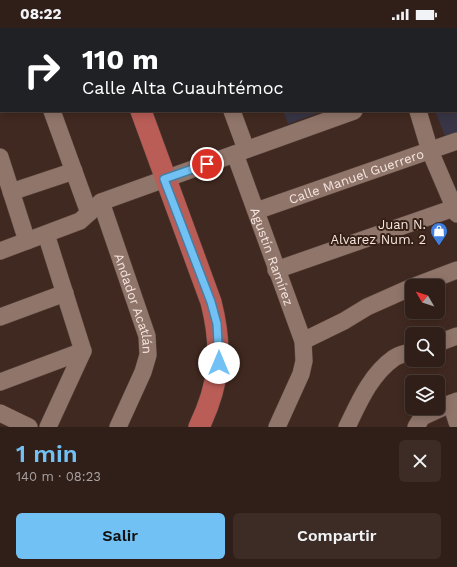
<!DOCTYPE html>
<html lang="es">
<head>
<meta charset="utf-8">
<style>
	body { margin:0; font-family:"Work Sans",sans-serif; background:#3c2c25; color:#f1f3f6; height:100vh; display:flex; flex-direction:column; font-size:15px; white-space:nowrap }
	* { box-sizing:border-box; margin:0 }
	p { font-size:13px; color:#a8a2a2 }
	.icon { flex:none; width:22px; height:22px; fill:none; stroke:currentColor; stroke-width:2; stroke-linecap:round; stroke-linejoin:round }
	.map { position:relative; height:399px; overflow:hidden }
	.drawer { display:flex; flex-direction:column; background:#301f18; flex:1 }
	.drawer>* { flex:none }
	.banner { position:absolute; left:0px; top:0px; width:457px; height:84px; box-shadow:0 2px 10px #0003,0 0 0 1px #4b3d37; background:#202124; color:#fff; overflow:hidden }
	.needle { width:26px; rotate:309deg }
	.controls { position:absolute; left:405px; top:251px; display:grid; gap:8px }
	.controls a { display:grid; place-items:center; width:40px; height:40px; border-radius:6px; background:#301f18; box-shadow:0 2px 10px #0003,0 0 0 1px #4b3d37; font-size:20px }
	.pin { position:absolute; display:grid; place-items:center; width:34px; height:34px; color:#fff; margin:-17px; border:2px solid #fff; border-radius:50%; box-shadow:0 1px 4px #0007 }
	.me { position:absolute; width:44px; margin:-22px; rotate:0deg; stroke-linejoin:round; filter:drop-shadow(0 0 3px #0008) }
	.turn { display:flex; align-items:center; gap:14px; height:84px; padding:0 16px; font-size:18px }
	.turn .icon { width:52px; height:52px; stroke-width:2.5 }
	.turn b { display:block; font-size:28px; line-height:34px }
	.round { display:grid; place-items:center; flex:none; width:42px; height:42px; border-radius:6px; background:#3c2c25 }
	.headline { display:flex; align-items:center; justify-content:space-between; height:68px; padding:0 16px }
	h1 { font-size:24px; font-weight:600; line-height:30px; color:#71c1f4 }
	.primary-button { display:flex; gap:8px; margin-top:auto; padding:8px 16px }
	.primary-button a { flex:1; height:46px; border-radius:6px; background:#71c1f4; color:#111; font-size:16px; font-weight:600; line-height:46px; text-align:center }
	.primary-button a+a { background:#3c2c25; color:#f1f3f6 }
	.status { display:flex; justify-content:space-between; align-items:center; height:28px; padding:0 20px; background:#301f18; direction:ltr }
	.status svg { height:11px; fill:currentColor }
	.map>svg:first-child { display:block }
	.education { fill:#383546 }
	.lines { fill:none; stroke-linecap:round; stroke-linejoin:round }
	.minor-casing { stroke:#5c4841; stroke-width:18 }
	.major-casing { stroke:#5c4841; stroke-width:22 }
	.minor { stroke:#90756a; stroke-width:17 }
	.major { stroke:#ba5d57; stroke-width:21 }
	.route-casing { stroke:#497d9f; stroke-width:10 }
	.route { stroke:#71c1f4; stroke-width:7 }
	.labels { text-anchor:middle; dominant-baseline:central; stroke-width:4; stroke-linejoin:round; paint-order:stroke }
	.street-label { font-size:13px; fill:#f5e5df; stroke:#362016 }
	.poi-label { font-size:13px; fill:#f5e5df; stroke:#362016; text-anchor:end }
</style>
</head>
<body>
<div class="status"><b>08:22</b><svg viewBox="0 0 49 12"><path d="M0 12V9h3v3zM5 12V6h3v6zM10 12V3h3v9zM15 12V0h3v12zM26 1h20v11H26zM47 4h2v5h-2z"/></svg></div>
<div class="map">
<svg width="457" height="399" viewBox="0 0 457 399">
	<rect width="100%" height="100%" fill="#402920"/>
	<!-- education -->
	<g class="education">
		<polygon points="457,56 457,104 445,108 435,83 456,83"/>
		<polygon points="283,83 320,83 321,84 288,96"/>
	</g>
	<g class="lines">
		<defs>
			<g id="minor">
				<polyline points="22,0 22,1"/>
				<polyline points="203,0 204,1"/>
				<polyline points="297,0 297,1"/>
				<polyline points="385,0 385,1"/>
				<polyline points="0,13 1,13"/>
				<polyline points="456,49 457,49"/>
				<polyline points="52,83 89,185"/>
				<polyline points="232,83 246,121"/>
				<polyline points="418,83 430,123 457,186"/>
				<path id="s1" d="M235 126 303 313 304 333 301 346 277 399"/>
				<polyline points="0,129 27,213"/>
				<polyline points="11,164 74,143"/>
				<path id="s2" d="M101 174 147 308 148 327 143 344 118 399"/>
				<path id="s3" d="M256 183 457 113"/>
				<polyline points="46,206 83,323 48,399"/>
				<polyline points="0,223 80,193 101,174 354,83"/>
				<polyline points="276,242 457,179"/>
				<polyline points="415,258 457,242"/>
				<polyline points="0,289 65,265"/>
				<polyline points="303,313 344,293 367,279 412,259"/>
				<polyline points="438,315 457,308"/>
				<polyline points="0,354 83,323"/>
				<polyline points="451,375 457,394"/>
				<polyline points="0,385 29,399"/>
				<path d="M347 399C359 374 371 346 394 330 399 327 406 325 412 324"/>
				<polyline points="416,399 422,389 457,373"/>
			</g>
			<g id="major">
				<polyline points="112,0 112,1"/>
				<path d="M141 83 211 274C223 321 220 355 199 399"/>
			</g>
		</defs>
		<!-- minor casing -->
		<use href="#minor" class="minor-casing"/>
		<!-- major casing -->
		<use href="#major" class="major-casing"/>
		<!-- minor -->
		<use href="#minor" class="minor"/>
		<!-- major -->
		<use href="#major" class="major"/>
	</g>
	<g class="lines">
		<defs>
			<polyline id="route" points="207,136 164,151 211,274 217,296 219,335"/>
		</defs>
		<!-- route casing -->
		<use href="#route" class="route-casing"/>
		<!-- route -->
		<use href="#route" class="route"/>
	</g>
	<!-- icons -->
	<defs>
		<symbol id="shop-pin" viewBox="-11 -11 22 30"><path d="M0 17L-7.5 6A9.5 9.5 0 1 1 7.5 6Z" fill="#3f7fe0" stroke="#362016"/><path d="M-5-2.5h2.3a2.7 3.5 0 0 1 5.4 0H5L5.5 6h-11ZM-1.5-2.5h3a1.5 2.3 0 0 0-3 0Z" fill="#fff"/></symbol>
	</defs>
	<g fill-rule="evenodd">
		<use href="#shop-pin" x="429" y="193" width="20" height="27"/>
	</g>
	<g class="labels">
		<!-- street labels -->
		<g class="street-label">
			<text stroke="none"><textPath href="#s3" startOffset="106">Calle Manuel Guerrero</textPath></text>
			<text stroke="none"><textPath href="#s1" startOffset="109">Agustín Ramírez</textPath></text>
			<text stroke="none"><textPath href="#s2" startOffset="107">Andador Acatlán</textPath></text>
		</g>
		<!-- poi labels -->
		<g class="poi-label">
			<text x="426" y="196">Juan N.<tspan x="426" dy="15">Alvarez Num. 2</tspan></text>
		</g>
	</g>
</svg>
<div class="controls">
<a><svg class="needle" viewBox="-14 -14 28 28"><path d="M0-13l5 13h-10z" fill="#e53935"/><path d="M0 13l5-13h-10z" fill="#a8a2a2"/></svg></a>
<a><svg class="icon" aria-label="search" viewBox="0 0 24 24"><circle cx="10" cy="10" r="6"/><path d="M15 15l6 6"/></svg></a>
<a><svg class="icon" aria-label="layers" viewBox="0 0 24 24"><path d="M12 4l9 5-9 5-9-5zM3 14l9 5 9-5"/></svg></a>
</div>
<div class="pin" style="left:207px;top:136px;background:#d93025"><svg class="icon" aria-label="arrive" viewBox="0 0 24 24"><path d="M6 21V4h12l-3 4 3 4H6"/></svg></div>
<svg class="me" style="left:219px;top:335px" viewBox="-20 -20 40 40"><circle r="19" fill="#fff"/><path d="M0-13L10 11 0 6-10 11z" fill="#71c1f4"/></svg>
<div class="banner">
<div class="turn"><svg class="icon" aria-label="right" viewBox="0 0 24 24"><path d="M7 20v-9h11M14 6l5 5-5 5"/></svg><div><b>110 m</b>Calle Alta Cuauhtémoc</div></div>
</div>
</div>
<section class="drawer">
<div class="headline"><div><h1>1 min</h1><p>140 m · 08:23</p></div><a class="round"><svg class="icon" aria-label="close" viewBox="0 0 24 24"><path d="M6 6l12 12M18 6L6 18"/></svg></a></div>
<div class="primary-button"><a>Salir</a><a>Compartir</a></div>
</section>
</body>
</html>
